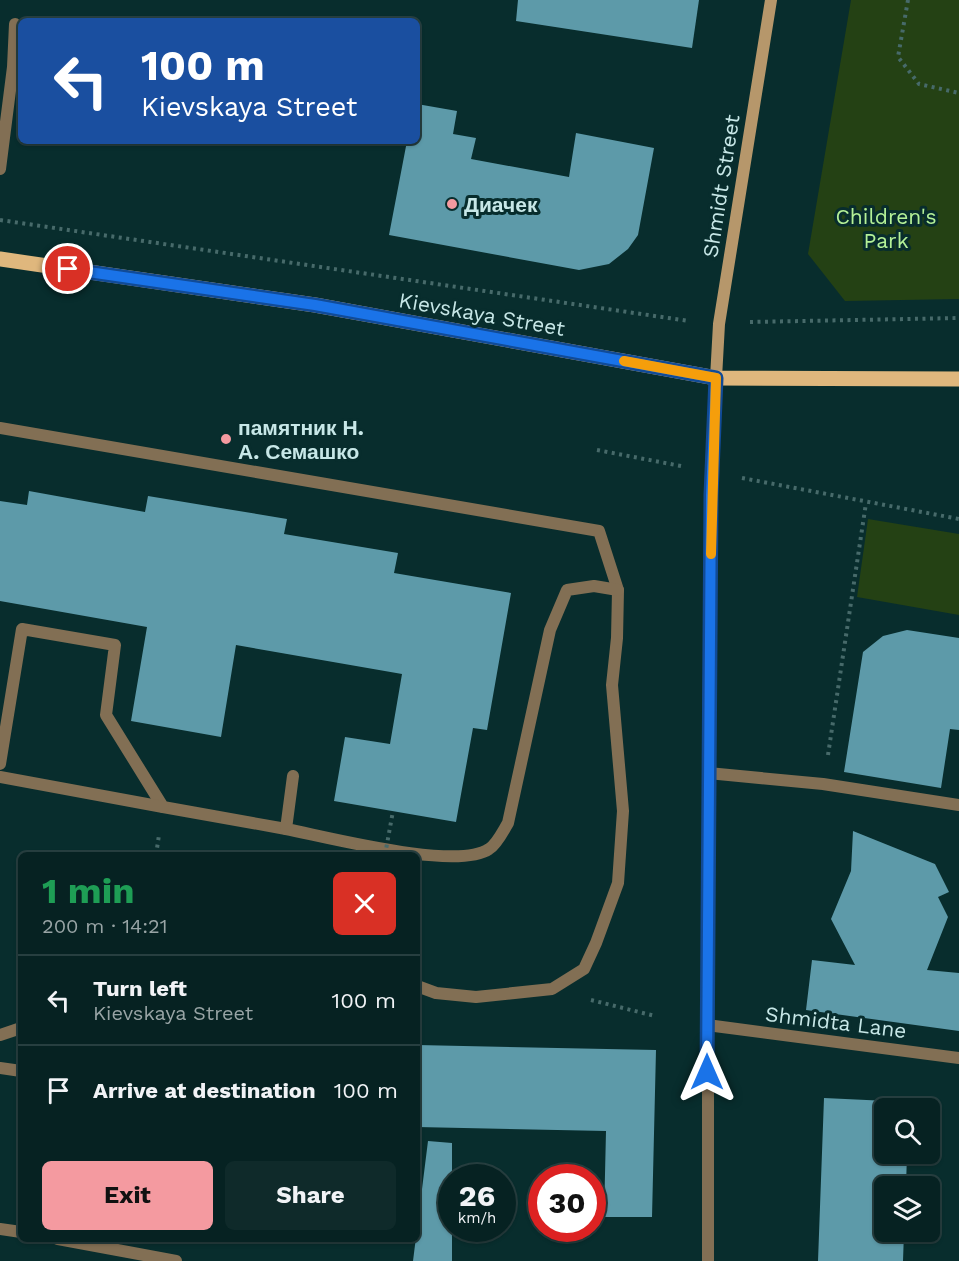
<!DOCTYPE html>
<html lang="en">
<head>
<meta charset="utf-8">
<style>
	body { margin:0; font-family:"Work Sans",sans-serif; background:#0f2a2a; color:#f1f3f6; height:100vh; display:flex; flex-direction:column; font-size:22px; white-space:nowrap }
	* { box-sizing:border-box; margin:0 }
	p { font-size:20px; color:#98a4a5 }
	.icon { flex:none; width:33px; height:33px; fill:none; stroke:currentColor; stroke-width:2; stroke-linecap:round; stroke-linejoin:round }
	.map { position:relative; flex:1; overflow:hidden }
	.sheet { position:absolute; left:18px; top:852px; width:402px; height:390px; display:flex; flex-direction:column; background:#062222; border-radius:9px; box-shadow:0 2px 4px #0004,0 0 0 2px #273f40 }
	.sheet>* { flex:none }
	.hud { position:absolute; left:18px; top:18px; width:402px; height:126px; border-radius:9px; box-shadow:0 2px 4px #0004,0 0 0 2px #273f40; background:#1a4fa0; color:#fff; overflow:hidden }
	.tools { position:absolute; left:874px; top:1098px; display:grid; gap:12px }
	.tools a { display:grid; place-items:center; width:66px; height:66px; border-radius:9px; background:#062222; box-shadow:0 2px 4px #0004,0 0 0 2px #273f40; font-size:30px }
	.speed { position:absolute; left:438px; top:1164px; display:flex; gap:12px; font-size:30px; font-weight:700; text-align:center }
	.speed>* { display:grid; place-content:center; width:78px; height:78px; border-radius:50%; background:#062222; box-shadow:0 2px 4px #0004,0 0 0 2px #273f40; line-height:1 }
	.speed small { font-size:15px; font-weight:400 }
	.speed .limit { border:9px solid #d22; background:#fff; color:#111 }
	.pin { position:absolute; display:grid; place-items:center; width:51px; height:51px; color:#fff; margin:-26px; border:3px solid #fff; border-radius:50%; box-shadow:0 2px 6px #0007 }
	.me { position:absolute; width:66px; margin:-33px; rotate:0deg; stroke-linejoin:round; filter:drop-shadow(0 0 4px #0008) }
	.turn { display:flex; align-items:center; gap:21px; height:126px; padding:0 24px; font-size:27px }
	.turn .icon { width:78px; height:78px; stroke-width:2.5 }
	.turn b { display:block; font-size:42px; line-height:51px }
	.round { display:grid; place-items:center; flex:none; width:63px; height:63px; border-radius:9px; background:#0f2a2a }
	.summary { display:flex; align-items:center; justify-content:space-between; height:102px; padding:0 24px }
	h1 { font-size:36px; font-weight:700; line-height:45px; color:#1e9e55 }
	.action { display:flex; gap:12px; margin-top:auto; padding:12px 24px }
	.action a { flex:1; height:69px; border-radius:9px; background:#f49aa0; color:#111; font-size:24px; font-weight:700; line-height:69px; text-align:center }
	.action a+a { background:#0f2a2a; color:#f1f3f6 }
	ul { padding:0; list-style:none }
	li { display:flex; align-items:center; gap:18px; height:90px; padding:0 24px; border-top:2px solid #273f40 }
	li div { flex:1 }
	li b { display:block; font-size:22px }
	li em { font-style:normal }
	.map>svg:first-child { display:block }
	.green { fill:#244114 }
	.building { fill:#5d9aa9 }
	.lines { fill:none; stroke-linecap:round; stroke-linejoin:round }
	.path { stroke:#476a6a; stroke-width:4; stroke-dasharray:3 4.5; stroke-linecap:butt }
	.service { stroke:#826f54; stroke-width:12 }
	.minor { stroke:#826f54; stroke-width:12 }
	.secondary { stroke:#b6976b; stroke-width:12 }
	.primary { stroke:#dfb77d; stroke-width:15 }
	.path-bridge { stroke:#476a6a; stroke-width:4; stroke-dasharray:3 4.5; stroke-linecap:butt }
	.route-casing { stroke:#114b97; stroke-width:15 }
	.route { stroke:#1a73e8; stroke-width:10 }
	.slow { stroke:#f59e0b; stroke-width:10 }
	.poi-dot { fill:#f49aa0; stroke:#082d2d; stroke-width:2 }
	.labels { text-anchor:middle; dominant-baseline:central; stroke-width:6; stroke-linejoin:round; paint-order:stroke }
	.street-label { font-size:21px; fill:#c7e7e7; stroke:#082d2d }
	.poi-label { font-size:21px; font-weight:bold; fill:#c7e7e7; stroke:#082d2d; text-anchor:start }
	.park-label { font-size:21px; fill:#b4f197; stroke:#082d2d }
</style>
</head>
<body>
<div class="map">
<svg width="959" height="1261" viewBox="0 0 959 1261">
	<rect width="100%" height="100%" fill="#082d2d"/>
	<!-- green -->
	<g class="green">
		<polygon points="851,0 959,0 959,299 845,301 808,254"/>
		<polygon points="868,519 959,534 959,615 857,597"/>
	</g>
	<!-- building -->
	<g class="building">
		<polygon points="518,0 699,0 692,48 516,21"/>
		<polygon points="417,104 457,111 453,134 476,138 471,159 569,177 576,133 654,148 638,235 628,249 609,264 579,270 389,235 407,141 417,141"/>
		<polygon points="29,491 145,512 148,496 287,519 284,534 398,553 394,573 511,593 487,730 473,728 456,822 334,801 345,737 390,744 402,674 236,645 221,737 131,721 147,627 0,601 0,501 27,505"/>
		<polygon points="907,630 959,638 959,730 950,729 941,788 844,772 863,652 883,636"/>
		<polygon points="853,831 935,864 949,892 938,897 948,917 927,970 959,973 959,1031 806,1010 812,960 855,965 831,919 851,871"/>
		<polygon points="417,1045 656,1050 652,1217 604,1217 606,1131 417,1127"/>
		<polygon points="824,1098 909,1102 909,1108 885,1108 885,1154 907,1154 906,1186 885,1186 885,1232 904,1232 903,1261 818,1261"/>
		<polygon points="428,1141 452,1143 452,1261 413,1261"/>
	</g>
	<g class="lines">
		<!-- path -->
		<g class="path">
			<polyline points="908,0 898,57 919,84 959,93"/>
			<polyline points="0,220 689,321"/>
			<polyline points="750,322 959,318"/>
			<polyline points="597,450 681,466"/>
			<polyline points="742,478 959,519"/>
			<polyline points="828,755 866,503"/>
			<polyline points="156,855 159,835"/>
			<polyline points="591,1000 655,1016"/>
		</g>
		<!-- service -->
		<g class="service">
			<polyline points="0,169 13,67 15,24"/>
			<polyline points="0,428 599,531 618,590 617,638 612,685 623,811 618,883 596,943 584,969 552,989 476,997 436,993 417,986"/>
			<polyline points="0,764 22,629 115,645 106,715 163,807 286,829"/>
			<polyline points="708,773 823,784 959,805"/>
			<path d="M293 776 286 829C327 837 457 871 489 849 497 844 503 831 508 823L550 630 567 590 594 586 618 590"/>
			<polyline points="0,777 163,807"/>
			<polyline points="0,1035 21,1028"/>
			<polyline points="0,1068 21,1071"/>
			<polyline points="0,1229 21,1232"/>
			<polyline points="58,1239 176,1261"/>
		</g>
		<!-- minor -->
		<g class="minor">
			<polyline points="707,1025 959,1058"/>
			<polyline points="708,1261 708,773 711,472 716,378"/>
		</g>
		<!-- secondary -->
		<polyline class="secondary" points="716,378 719,324 771,0"/>
		<!-- primary -->
		<polyline class="primary" points="0,259 315,305 716,378 959,379"/>
		<!-- path-bridge -->
		<polyline class="path-bridge" points="385,855 393,811"/>
	</g>
	<g class="lines">
		<defs>
			<polyline id="route" points="68,269 315,305 716,378 711,495 707,1072"/>
		</defs>
		<!-- route casing -->
		<use href="#route" class="route-casing"/>
		<!-- route -->
		<use href="#route" class="route"/>
		<!-- slow -->
		<polyline class="slow" points="624,361 716,378 711,554"/>
	</g>
	<!-- markers -->
	<g class="poi-dot">
		<circle cx="452" cy="204" r="6"/>
		<circle cx="226" cy="439" r="6"/>
	</g>
	<g class="labels">
		<!-- street labels -->
		<g class="street-label">
			<text transform="translate(721 186) rotate(-81)">Shmidt Street</text>
			<text transform="translate(482 314) rotate(10)">Kievskaya Street</text>
			<text transform="translate(836 1022) rotate(7)">Shmidta Lane</text>
		</g>
		<!-- poi labels -->
		<g class="poi-label">
			<text x="464" y="204">Диачек</text>
			<text x="238" y="427">памятник Н.<tspan x="238" dy="24">А. Семашко</tspan></text>
		</g>
		<!-- park labels -->
		<g class="park-label">
			<text x="886" y="216">Children's<tspan x="886" dy="24">Park</tspan></text>
		</g>
	</g>
</svg>
<div class="tools">
<a><svg class="icon" aria-label="search" viewBox="0 0 24 24"><circle cx="10" cy="10" r="6"/><path d="M15 15l6 6"/></svg></a>
<a><svg class="icon" aria-label="layers" viewBox="0 0 24 24"><path d="M12 4l9 5-9 5-9-5zM3 14l9 5 9-5"/></svg></a>
</div>
<div class="speed"><div>26<small>km/h</small></div><div class="limit">30</div></div>
<div class="pin" style="left:68px;top:269px;background:#d93025"><svg class="icon" aria-label="arrive" viewBox="0 0 24 24"><path d="M6 21V4h12l-3 4 3 4H6"/></svg></div>
<svg class="me" style="left:707px;top:1072px" viewBox="-20 -20 40 40"><path d="M0-17L14 15 0 8-14 15z" fill="#1a73e8" stroke="#fff" stroke-width="4"/></svg>
<div class="hud">
<div class="turn"><svg class="icon" aria-label="left" viewBox="0 0 24 24"><path d="M17 20v-9H6M10 6l-5 5 5 5"/></svg><div><b>100 m</b>Kievskaya Street</div></div>
</div>
<section class="sheet">
<div class="summary"><div><h1>1 min</h1><p>200 m · 14:21</p></div><a class="round" style="background:#d93025;color:#fff"><svg class="icon" aria-label="close" viewBox="0 0 24 24"><path d="M6 6l12 12M18 6L6 18"/></svg></a></div>
<ul>
<li><svg class="icon" aria-label="left" viewBox="0 0 24 24"><path d="M17 20v-9H6M10 6l-5 5 5 5"/></svg><div><b>Turn left</b><p>Kievskaya Street</p></div><em>100 m</em></li>
<li><svg class="icon" aria-label="arrive" viewBox="0 0 24 24"><path d="M6 21V4h12l-3 4 3 4H6"/></svg><div><b>Arrive at destination</b></div><em>100 m</em></li>
</ul>
<div class="action"><a>Exit</a><a>Share</a></div>
</section>
</div>
</body>
</html>
